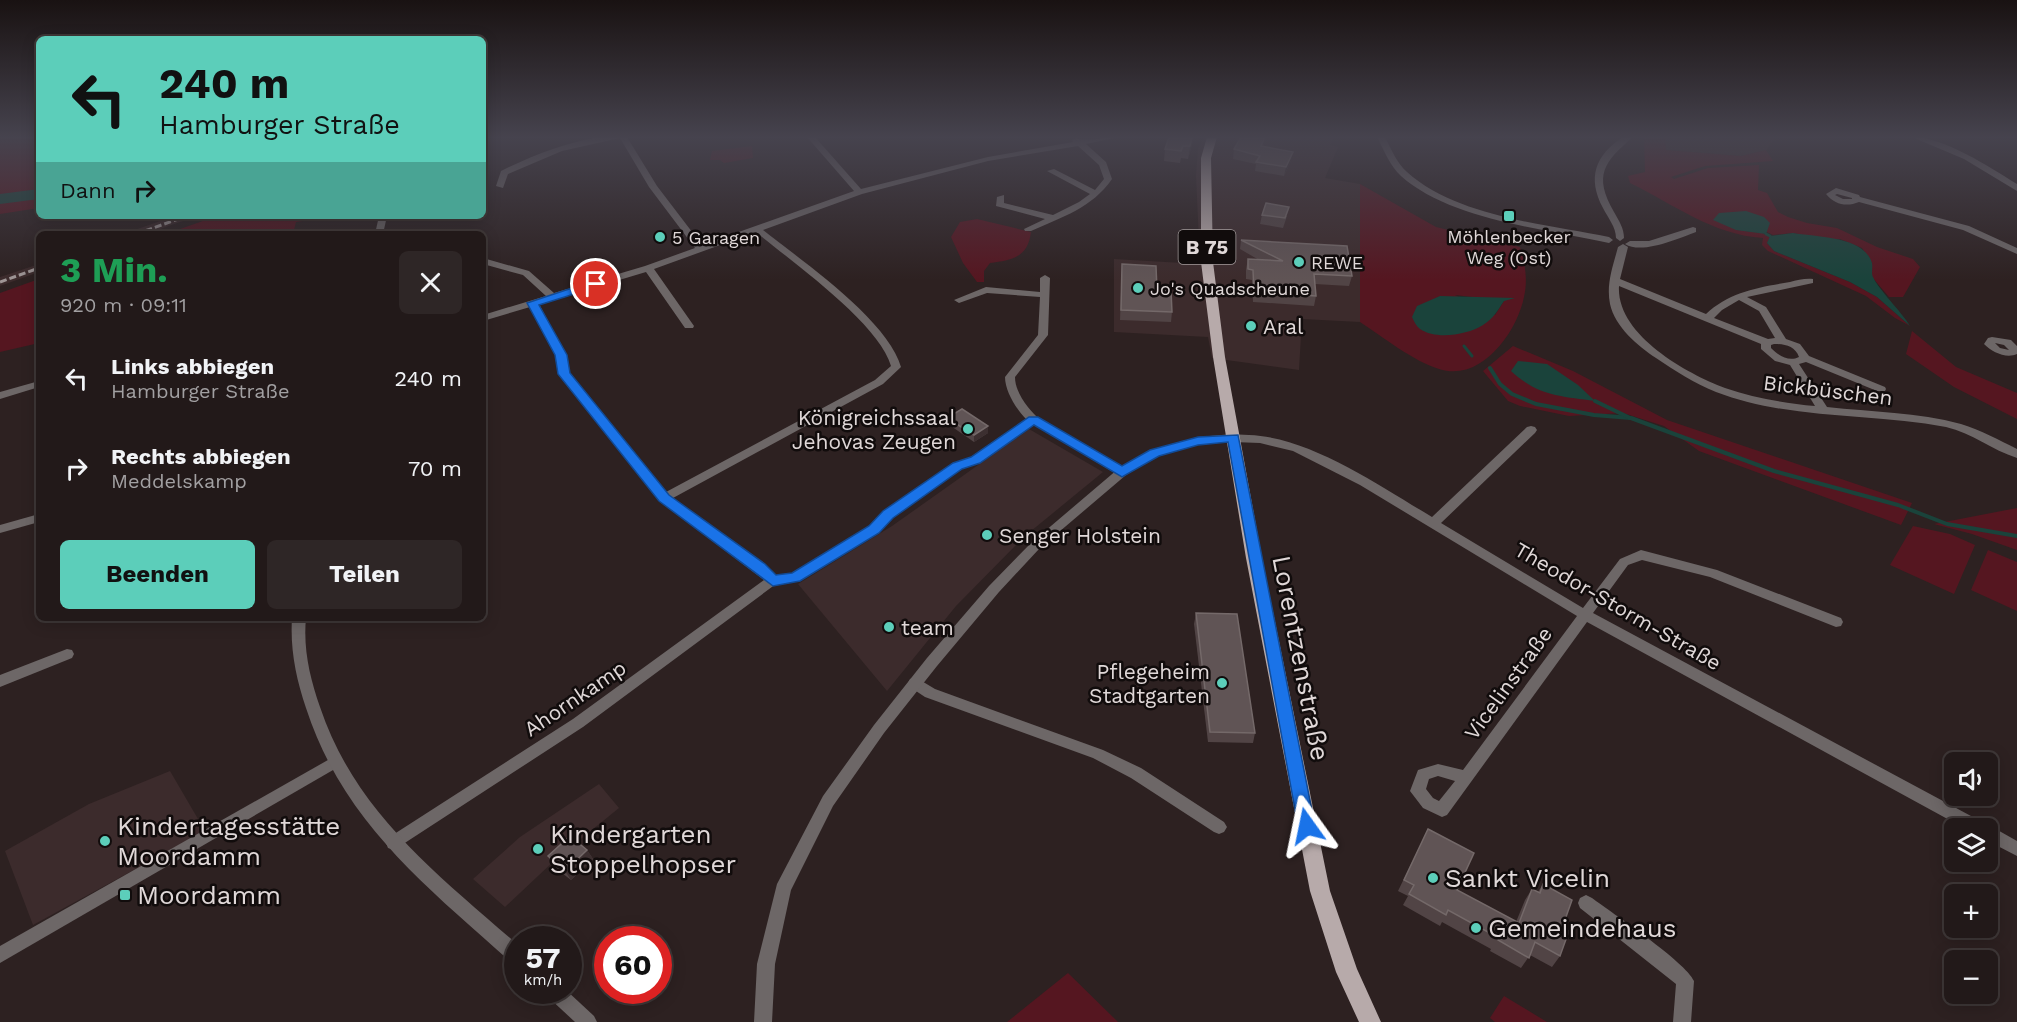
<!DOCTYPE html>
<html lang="de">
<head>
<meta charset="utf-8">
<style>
	body { margin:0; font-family:"Work Sans",sans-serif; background:#2e2626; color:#f1f3f6; height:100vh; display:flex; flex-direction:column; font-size:22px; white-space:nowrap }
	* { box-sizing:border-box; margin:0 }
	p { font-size:20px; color:#a2a0a2 }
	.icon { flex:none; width:33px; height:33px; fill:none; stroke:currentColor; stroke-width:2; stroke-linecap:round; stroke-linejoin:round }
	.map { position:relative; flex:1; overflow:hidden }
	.details { position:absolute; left:36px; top:231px; width:450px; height:390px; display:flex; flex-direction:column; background:#221919; border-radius:9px; box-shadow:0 3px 15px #0003,0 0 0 2px #3f3838 }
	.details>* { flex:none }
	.top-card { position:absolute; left:36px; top:36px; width:450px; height:183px; border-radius:9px; box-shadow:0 3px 15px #0003,0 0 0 2px #3f3838; background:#5cceba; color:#111; overflow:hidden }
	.tools { position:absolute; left:1944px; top:752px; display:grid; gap:12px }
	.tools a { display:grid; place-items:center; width:54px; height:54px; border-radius:9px; background:#221919; box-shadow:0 3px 15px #0003,0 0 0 2px #3f3838; font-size:30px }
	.speed { position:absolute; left:504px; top:926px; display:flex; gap:12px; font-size:30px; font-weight:700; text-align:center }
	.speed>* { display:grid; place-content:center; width:78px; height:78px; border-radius:50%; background:#221919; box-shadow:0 3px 15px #0003,0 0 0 2px #3f3838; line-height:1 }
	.speed small { font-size:15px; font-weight:400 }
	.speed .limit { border:9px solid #d22; background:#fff; color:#111 }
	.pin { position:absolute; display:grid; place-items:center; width:51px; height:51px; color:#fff; margin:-26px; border:3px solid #fff; border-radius:50%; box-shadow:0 2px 6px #0007 }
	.me { position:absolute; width:66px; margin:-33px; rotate:348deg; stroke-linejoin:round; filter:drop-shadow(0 0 4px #0008) }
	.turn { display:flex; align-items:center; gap:21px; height:126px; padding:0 24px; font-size:27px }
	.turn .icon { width:78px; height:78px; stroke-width:2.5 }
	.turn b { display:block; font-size:42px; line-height:51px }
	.then { display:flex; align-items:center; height:57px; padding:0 24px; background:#0003; gap:12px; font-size:22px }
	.round { display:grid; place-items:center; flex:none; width:63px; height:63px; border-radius:9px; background:#2e2626 }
	.overview { display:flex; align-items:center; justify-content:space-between; height:102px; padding:0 24px }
	h1 { font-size:36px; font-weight:700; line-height:45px; color:#1e9e55 }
	.cta { display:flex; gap:12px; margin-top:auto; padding:12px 24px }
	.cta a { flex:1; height:69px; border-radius:9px; background:#5cceba; color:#111; font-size:24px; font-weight:700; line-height:69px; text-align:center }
	.cta a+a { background:#2e2626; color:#f1f3f6 }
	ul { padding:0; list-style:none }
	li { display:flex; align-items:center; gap:18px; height:90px; padding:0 24px }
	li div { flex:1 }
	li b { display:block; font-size:22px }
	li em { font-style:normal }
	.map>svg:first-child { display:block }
	.built { fill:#3c2b2c }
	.green { fill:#551620; fill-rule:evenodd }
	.water { fill:#1a433b }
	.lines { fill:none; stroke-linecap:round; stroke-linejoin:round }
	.stream-far1 { stroke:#1a433b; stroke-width:3 }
	.stream { stroke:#1a433b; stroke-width:4 }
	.river { fill:#1a433b; fill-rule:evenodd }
	.minor { fill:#6d6767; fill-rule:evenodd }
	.tertiary { fill:#6d6767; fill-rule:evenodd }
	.primary { fill:#b7aaaa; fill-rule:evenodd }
	.rail { stroke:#9e9595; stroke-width:3; stroke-dasharray:7 3; stroke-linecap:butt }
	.wall { fill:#514445 }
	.shaded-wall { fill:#3c2f30 }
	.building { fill:#605455; stroke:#746969; stroke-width:1.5 }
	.route { fill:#1a73e8; stroke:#114b97; stroke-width:1.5 }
	.poi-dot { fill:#5cceba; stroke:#110c0c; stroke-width:2 }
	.labels { text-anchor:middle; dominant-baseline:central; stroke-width:5; stroke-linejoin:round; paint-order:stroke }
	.far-poi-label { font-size:18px; fill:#e0d8d8; stroke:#110c0c; text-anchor:start }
	.shield { fill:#110c0c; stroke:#a29b9b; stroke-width:1.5 }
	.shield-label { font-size:20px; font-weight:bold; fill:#e0d8d8 }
	.poi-label { font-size:21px; fill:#e0d8d8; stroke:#110c0c; text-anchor:start }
	.street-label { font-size:21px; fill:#e0d8d8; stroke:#110c0c }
	.near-street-label { font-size:26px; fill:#e0d8d8; stroke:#110c0c }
	.near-poi-label { font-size:26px; fill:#e0d8d8; stroke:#110c0c; text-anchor:start }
</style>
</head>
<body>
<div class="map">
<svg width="2017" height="1022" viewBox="0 0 2017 1022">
	<rect width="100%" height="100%" fill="#2d2121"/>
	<!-- built -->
	<g class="built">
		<polygon points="1204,137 1334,137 1330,145 1338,147 1325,178 1360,184 1360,322 1302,319 1299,370 1212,358 1208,337 1114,332 1114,259 1200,264 1196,175 1198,149"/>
		<polygon points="1665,137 1773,137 1774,139 1766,150 1741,156 1666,150"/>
		<polygon points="175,216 197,216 146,234 123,234"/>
		<polygon points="39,264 39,272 0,286 0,277"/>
		<polygon points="1029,429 1103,472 1025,536 956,606 887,691 798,584 892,526"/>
		<polygon points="170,771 205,831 33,925 5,851 89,804"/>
		<polygon points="599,784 619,808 555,860 505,907 473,879 520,837"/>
	</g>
	<!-- green -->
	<g class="green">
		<polygon points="0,137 39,137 39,208 0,214"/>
		<path d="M1644 137H1665L1666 150 1741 156 1766 150 1773 161 1705 166 1671 177 1674 179 1708 168 1759 165 1758 190 1767 193 1778 212 1788 217 1807 223 1837 228 1877 247 1913 259 1920 267 1903 297H1889L1872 277V263L1862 248 1840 239H1824L1793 233 1773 235 1767 232 1736 230 1762 233 1770 237 1767 243 1774 251 1850 282 1877 297 1910 326 1895 318 1866 296 1768 251 1762 245 1763 238C1713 235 1673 204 1630 183L1628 176 1645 172Z"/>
		<polygon points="752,146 753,158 724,163 720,160 710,160 712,151"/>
		<path d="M1360 184 1436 227 1520 247C1525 263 1528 280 1524 297 1517 332 1481 383 1439 369 1413 361 1383 337 1360 322ZM1455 295 1504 301 1495 315Z"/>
		<polygon points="217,216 334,216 296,222 293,234 166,234"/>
		<path d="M977 219 1031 232C1028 257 1013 260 990 263L984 271V282H977L963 263 951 237 960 222Z"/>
		<polygon points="39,279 39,343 0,352 0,293"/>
		<polygon points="1912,331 1956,367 2017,393 2017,419 1954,387 1906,354"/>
		<polygon points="1513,346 1573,371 1667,420 1912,503 1901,525 1699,451 1664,426 1623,413 1569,416 1520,406 1508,401 1483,371"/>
		<polygon points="2017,508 2017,550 1972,534 1934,524"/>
		<polygon points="1913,526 1950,534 1975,545 1954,594 1890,565"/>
		<polygon points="1988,550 2017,562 2017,611 1971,590"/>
		<polygon points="1068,973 1118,1022 1007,1022"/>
		<polygon points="1504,996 1547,1022 1495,1022 1490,1018"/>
	</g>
	<!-- water -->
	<g class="water">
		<polygon points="1746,211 1764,217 1770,223 1766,234 1736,230 1713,220 1719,213"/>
		<path d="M1793 233C1816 237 1864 236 1872 263 1873 268 1871 273 1873 277 1878 289 1902 312 1910 326L1877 297 1850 282 1774 251 1767 243 1770 236Z"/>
		<path d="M1440 296 1515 298 1504 301C1498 310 1493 319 1483 325 1467 335 1436 340 1420 329 1416 326 1414 321 1412 317L1417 306Z"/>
		<path d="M1518 361 1547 364 1578 385 1595 401C1560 396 1538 396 1511 371Z"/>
	</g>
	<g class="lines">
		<!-- stream-far1 -->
		<g class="stream-far1">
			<polyline points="1766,234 1770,236"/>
			<polyline points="1464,346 1472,356"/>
		</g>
		<!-- stream -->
		<g class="stream">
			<polyline points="1490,368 1500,384 1512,394 1536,404 1594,415 1631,418 1774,471 1898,505 1947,524 2017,536"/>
			<polyline points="1595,401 1630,418"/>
		</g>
		<!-- river -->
		<polygon class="river" points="39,189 39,199 0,204 0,194"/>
		<!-- minor -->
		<g class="minor">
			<path d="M600 137H627L657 186 702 245 854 191 807 137H815L861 189 988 157 1073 142 1072 140 1076 138C1085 142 1107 137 1119 137L1086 144 1106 162 1112 179C1092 208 1062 217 1031 231H1025L1024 229 1045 219 996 206 997 197 1004 195V203L1053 215 1079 202 1090 194 1047 171 1054 169 1095 190 1104 179 1099 165 1078 146 988 161 862 194 763 230C802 261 888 320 901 367L883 384 673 498 764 565 776 575 792 574 870 526 884 511 953 463 971 457 1026 419C1016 409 1005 391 1005 377L1038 335 1040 297 987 293 959 303 954 300 986 287 1040 292V278L1045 275 1050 278 1048 335 1015 377C1015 392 1027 407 1037 417L1128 472 1122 476 1118 475 1033 424 979 463 961 469 892 517 878 532 800 581 776 584 583 727 394 850 388 848 386 843 388 838 573 719 764 580 660 501 559 374 556 355 530 307 483 321V315L546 296 523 275 483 264V258L529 271 554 293 645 266 695 248 649 187 620 138 562 151 508 174 503 188 496 186 501 171C533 155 565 143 600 137ZM756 232C792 262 879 323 891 366L875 380 666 492 569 374 566 355 539 304 646 272 685 328H693L694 326 654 269Z"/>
			<path d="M1377 137H1385C1391 149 1397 163 1407 172 1457 217 1546 224 1609 237L1613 240 1609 243C1546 229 1450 220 1401 176 1390 166 1384 150 1377 137Z"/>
			<path d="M1623 137H1633C1604 162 1593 175 1614 212 1619 221 1624 228 1624 238L1620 241 1616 238C1616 227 1608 218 1603 208 1587 178 1595 155 1623 137Z"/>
			<path d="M1912 137C1945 137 1989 167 2017 184V191L1964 159Z"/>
			<path d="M1836 188 1859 195 1860 197 1969 226 2017 248V254L1963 230 1859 202C1847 207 1835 205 1826 194ZM1837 194 1852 198V199H1843L1835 195Z"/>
			<path d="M1693 227 1696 228V232C1679 238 1642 255 1625 244L1630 241H1649Z"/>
			<path d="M1623 244 1628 247 1620 279 1706 314C1729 292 1759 287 1790 282 1797 280 1806 278 1813 279V283L1747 297 1766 307 1786 339 1800 344 1809 356 1885 387 1886 389 1885 391H1877L1806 362 1799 364 1827 407C1871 412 1918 412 1961 424 1981 430 1999 440 2017 449V458C1992 450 1972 433 1946 427 1870 413 1789 420 1716 392 1694 383 1675 371 1656 358 1638 346 1615 327 1610 304 1606 284 1613 266 1618 247ZM1619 286 1761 344V349L1775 361 1790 365 1815 406C1785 403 1754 398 1725 388 1685 373 1616 334 1619 286ZM1739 300 1759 311 1775 338 1768 339 1714 318 1722 310ZM1774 344C1785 344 1795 346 1799 357 1789 362 1779 356 1771 348V345Z"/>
			<path d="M1992 337 2011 340 2017 346V354C2006 359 1992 352 1984 344L1988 338ZM1995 343 2004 345 2009 350 2000 348Z"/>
			<polygon points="39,381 39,387 0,399 0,392"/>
			<path d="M1531 426 1535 427 1537 430 1535 433 1441 523 1583 608 1620 559 1641 550 1717 570 1841 618 1843 622 1841 626 1836 627 1710 577 1642 560 1628 565 1593 613 1984 823 1986 827 1994 828 2017 841V856L1988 841V828H1964L1587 622 1447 815 1442 817 1423 808 1410 791 1418 770 1438 764 1463 770 1577 616 1360 485 1293 451 1260 443 1233 442 1227 438C1233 433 1241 435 1249 435 1310 437 1380 486 1432 517L1527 427ZM1438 776 1455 781 1439 801 1433 798 1426 789 1429 779Z"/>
			<polygon points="39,514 39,522 0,533 0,525"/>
			<polygon points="67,649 72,650 74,654 72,658 0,687 0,675"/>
			<polygon points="915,677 935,689 1103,750 1141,768 1224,822 1227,827 1224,832 1219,834 1214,832 1131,778 1093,758 925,697 910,687 908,683 910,679"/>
			<polygon points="335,756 340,758 342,762 340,766 0,963 0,946"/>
			<path d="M1586 895 1592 898C1612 913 1686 962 1694 981L1691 1022H1673L1676 984 1580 908 1578 903 1580 898Z"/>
		</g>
		<!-- tertiary -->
		<g class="tertiary">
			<polygon points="379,216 387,216 383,234 375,234"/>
			<polygon points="1233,434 1239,438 1237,441 1198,445 1158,456 1126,475 1039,549 999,592 937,666 884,733 833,806 791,890 775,964 772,1022 754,1022 757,964 777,884 823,796 874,725 927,658 989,586 1031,543 1118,469 1150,450 1198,437"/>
			<path d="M292 618H306C303 649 310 678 320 707 355 812 438 875 518 945V965L512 963C426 886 343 822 306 708 296 678 290 649 292 618Z"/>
			<polygon points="544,990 566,990 594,1016 597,1022 575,1022 547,996"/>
		</g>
		<!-- primary -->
		<polygon class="primary" points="1207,137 1217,137 1211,158 1213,262 1225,357 1262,558 1330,891 1357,969 1381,1022 1359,1022 1336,972 1310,891 1246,558 1213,357 1201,262 1201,158"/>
		<!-- rail -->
		<g class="rail">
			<polyline points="136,234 187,216"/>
			<polyline points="0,282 39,268"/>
		</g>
	</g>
	<!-- wall -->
	<g class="wall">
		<polygon points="1169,137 1194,137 1188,159 1181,158 1180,163 1164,161 1165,149"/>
		<polygon points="1240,137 1267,137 1263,147 1291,161 1284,176 1255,171 1256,164 1233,159 1234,149 1239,141"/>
		<polygon points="1262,215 1287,216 1283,228 1260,224"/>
		<polygon points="1241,240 1352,276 1349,286 1315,284 1316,296 1314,306 1253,302 1252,280 1246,279 1246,269 1248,259 1259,260 1240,249"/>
		<polygon points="1122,264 1157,290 1172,312 1171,322 1120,320"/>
		<polygon points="947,418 988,426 988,433 974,442 948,424"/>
		<polygon points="1196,613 1255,733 1253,743 1208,742 1194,624"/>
		<polygon points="1428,829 1457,890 1516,922 1525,900 1532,889 1538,892 1543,884 1562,928 1560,956 1552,967 1530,955 1521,968 1490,951 1491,949 1442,922 1440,926 1403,905 1408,896 1398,891"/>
		<polygon points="587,850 593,859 571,880 553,866 548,856"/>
	</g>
	<!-- shaded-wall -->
	<g class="shaded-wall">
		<polygon points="1192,137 1194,137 1188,159 1190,146"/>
		<polygon points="1265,137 1267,137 1259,156 1261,146"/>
		<polygon points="1293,152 1291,161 1284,176 1286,167"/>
		<polygon points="988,426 988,433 974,442 974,435"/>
		<polygon points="587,850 593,859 571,880 565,871"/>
	</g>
	<!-- building -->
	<g class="building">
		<polygon points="1169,137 1192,137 1190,146 1183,146 1181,151 1165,149"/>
		<polygon points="1241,137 1265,137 1261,146 1293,152 1286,167 1256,162 1260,156 1234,149"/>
		<polygon points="1266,203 1289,207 1285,218 1262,215"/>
		<polygon points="1241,240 1347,246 1352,276 1314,274 1316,296 1254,292 1253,270 1248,269 1248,259 1283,261"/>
		<polygon points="1122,264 1156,266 1157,290 1171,291 1172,312 1121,310"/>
		<polygon points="962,409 988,426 974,435 947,418"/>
		<polygon points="1196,613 1237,614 1255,733 1210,732"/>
		<polygon points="1428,829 1474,853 1457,890 1519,923 1532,889 1540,893 1543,884 1572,900 1562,928 1569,931 1560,956 1535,942 1529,958 1498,940 1499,938 1448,910 1446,915 1409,894 1414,885 1404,880"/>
		<polygon points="570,836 587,850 565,871 548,856"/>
	</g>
	<!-- sky -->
	<linearGradient id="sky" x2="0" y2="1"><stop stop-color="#191212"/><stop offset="0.49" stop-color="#46434e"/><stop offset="1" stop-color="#46434e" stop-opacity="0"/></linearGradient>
	<rect width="2017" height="280" fill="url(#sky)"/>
	<!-- route -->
	<polygon class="route" points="596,280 600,281 600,286 539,305 567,355 570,373 669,495 765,564 776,575 792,573 869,526 883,511 953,463 971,457 1029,417 1038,417 1122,466 1150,450 1198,437 1238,435 1315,826 1313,831 1307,834 1300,831 1298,826 1228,442 1198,445 1159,456 1122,477 1034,425 980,463 962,469 893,518 879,533 800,581 773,586 659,501 558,374 555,355 527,303"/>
	<!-- markers -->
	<g class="poi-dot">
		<rect x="1503" y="210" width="12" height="12" rx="3"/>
		<circle cx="660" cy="237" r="6"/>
		<circle cx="1299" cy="262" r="6"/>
		<circle cx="1138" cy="288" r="6"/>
		<circle cx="1251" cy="326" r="6"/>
		<circle cx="968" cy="429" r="6"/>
		<circle cx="987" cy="535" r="6"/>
		<circle cx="889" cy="627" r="6"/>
		<circle cx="1222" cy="683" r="6"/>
		<circle cx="105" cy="841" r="6"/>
		<circle cx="538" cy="849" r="6"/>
		<circle cx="1433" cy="878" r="6"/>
		<rect x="119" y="889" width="12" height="12" rx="3"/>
		<circle cx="1476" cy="928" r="6"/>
	</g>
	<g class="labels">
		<!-- far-poi labels -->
		<g class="far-poi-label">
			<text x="1509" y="236" text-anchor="middle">Möhlenbecker<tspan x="1509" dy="21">Weg (Ost)</tspan></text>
			<text x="672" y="237">5 Garagen</text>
			<text x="1311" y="262">REWE</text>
			<text x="1150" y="288">Jo's Quadscheune</text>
		</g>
		<!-- shield labels -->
		<rect class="shield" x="1178.5" y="230" width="57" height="34" rx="4.5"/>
		<g class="shield-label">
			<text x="1207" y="247">B 75</text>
		</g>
		<!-- poi labels -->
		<g class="poi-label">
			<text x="1263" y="326">Aral</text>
			<text x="956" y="417" text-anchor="end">Königreichssaal<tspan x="956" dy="24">Jehovas Zeugen</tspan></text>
			<text x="999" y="535">Senger Holstein</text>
			<text x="901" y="627">team</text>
			<text x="1210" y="671" text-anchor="end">Pflegeheim<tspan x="1210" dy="24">Stadtgarten</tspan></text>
		</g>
		<!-- street labels -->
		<g class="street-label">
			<text transform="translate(1828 390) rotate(7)">Bickbüschen</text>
			<text transform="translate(1618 606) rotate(30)">Theodor-Storm-Straße</text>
			<text transform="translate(1508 683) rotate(-54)">Vicelinstraße</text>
			<text transform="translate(575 698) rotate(-34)">Ahornkamp</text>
		</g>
		<!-- near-street labels -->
		<g class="near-street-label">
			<text transform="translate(1301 658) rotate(79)">Lorentzenstraße</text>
		</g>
		<!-- near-poi labels -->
		<g class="near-poi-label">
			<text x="117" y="826">Kindertagesstätte<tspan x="117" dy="30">Moordamm</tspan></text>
			<text x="550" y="834">Kindergarten<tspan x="550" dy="30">Stoppelhopser</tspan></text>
			<text x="1445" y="878">Sankt Vicelin</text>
			<text x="137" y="895">Moordamm</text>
			<text x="1488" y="928">Gemeindehaus</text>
		</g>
	</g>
</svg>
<div class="tools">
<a><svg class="icon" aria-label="sound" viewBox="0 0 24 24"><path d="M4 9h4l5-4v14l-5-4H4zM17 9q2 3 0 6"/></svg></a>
<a><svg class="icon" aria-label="layers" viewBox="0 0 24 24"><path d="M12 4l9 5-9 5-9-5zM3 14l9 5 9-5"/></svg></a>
<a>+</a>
<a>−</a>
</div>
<div class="speed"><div>57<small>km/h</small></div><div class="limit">60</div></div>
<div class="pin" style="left:596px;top:284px;background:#d93025"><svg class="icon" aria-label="arrive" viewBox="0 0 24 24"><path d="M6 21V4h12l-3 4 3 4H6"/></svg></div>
<svg class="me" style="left:1307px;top:826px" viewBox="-20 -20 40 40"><path d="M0-17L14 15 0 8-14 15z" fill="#1a73e8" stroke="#fff" stroke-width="4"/></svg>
<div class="top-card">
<div class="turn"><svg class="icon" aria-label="left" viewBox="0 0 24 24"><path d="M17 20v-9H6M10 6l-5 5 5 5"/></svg><div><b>240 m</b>Hamburger Straße</div></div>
<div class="then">Dann<svg class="icon" aria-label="right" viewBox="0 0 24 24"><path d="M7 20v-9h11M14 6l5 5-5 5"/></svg></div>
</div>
<section class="details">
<div class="overview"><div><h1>3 Min.</h1><p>920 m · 09:11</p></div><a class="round"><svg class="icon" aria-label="close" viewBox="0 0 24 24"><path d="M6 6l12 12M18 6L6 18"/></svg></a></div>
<ul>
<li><svg class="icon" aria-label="left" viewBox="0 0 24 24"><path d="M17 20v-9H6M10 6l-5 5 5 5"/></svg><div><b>Links abbiegen</b><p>Hamburger Straße</p></div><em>240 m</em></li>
<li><svg class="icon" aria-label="right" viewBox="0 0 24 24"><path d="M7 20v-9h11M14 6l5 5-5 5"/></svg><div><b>Rechts abbiegen</b><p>Meddelskamp</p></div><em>70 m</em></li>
</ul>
<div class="cta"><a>Beenden</a><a>Teilen</a></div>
</section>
</div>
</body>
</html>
